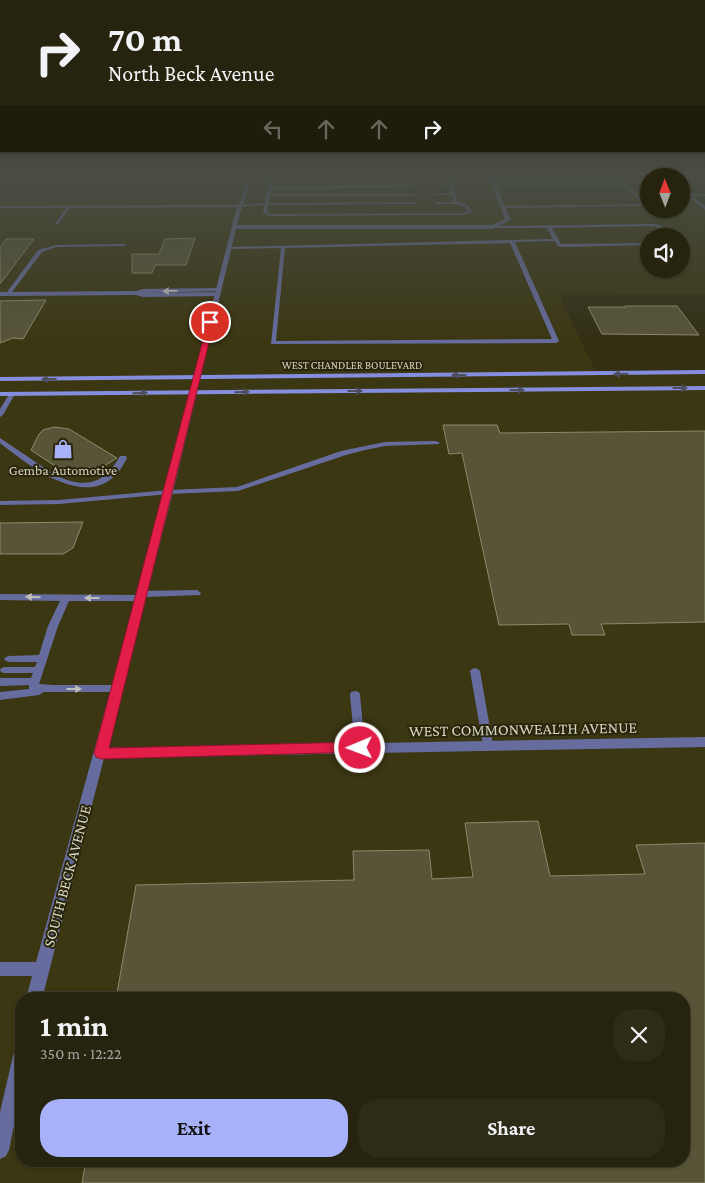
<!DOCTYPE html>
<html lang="en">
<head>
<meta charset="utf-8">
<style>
	body { margin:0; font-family:"Crimson Pro",serif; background:#2e2b17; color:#f1f3f6; height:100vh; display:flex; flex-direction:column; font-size:19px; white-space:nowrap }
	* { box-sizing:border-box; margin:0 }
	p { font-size:16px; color:#a4a49e }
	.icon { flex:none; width:28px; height:28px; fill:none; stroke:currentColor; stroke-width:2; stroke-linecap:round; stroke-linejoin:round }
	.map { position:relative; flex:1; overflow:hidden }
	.side { position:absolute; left:15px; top:992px; width:675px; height:175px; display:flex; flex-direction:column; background:#26230e; border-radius:20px; box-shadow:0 1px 4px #0004,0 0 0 1px #42402e }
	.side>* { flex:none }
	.guide { position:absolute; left:0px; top:0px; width:705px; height:152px; box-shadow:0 1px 4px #0004,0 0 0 1px #42402e; background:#26230e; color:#f1f3f6; overflow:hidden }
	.needle { width:32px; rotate:359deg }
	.controls { position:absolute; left:640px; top:168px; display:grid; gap:10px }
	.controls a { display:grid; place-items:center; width:50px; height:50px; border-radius:50%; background:#26230e; box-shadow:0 1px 4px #0004,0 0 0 1px #42402e; font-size:25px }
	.pin { position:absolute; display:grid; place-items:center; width:42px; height:42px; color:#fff; margin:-21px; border:2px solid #fff; border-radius:50%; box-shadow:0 1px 5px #0007 }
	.me { position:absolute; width:55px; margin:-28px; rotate:269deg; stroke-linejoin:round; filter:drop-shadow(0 0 4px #0008) }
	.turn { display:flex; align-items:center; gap:18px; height:105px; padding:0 25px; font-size:22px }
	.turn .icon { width:65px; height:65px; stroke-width:2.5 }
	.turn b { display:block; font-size:35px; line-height:42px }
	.lanes { display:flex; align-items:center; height:48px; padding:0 25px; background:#0003; justify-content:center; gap:25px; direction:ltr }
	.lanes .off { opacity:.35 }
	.round { display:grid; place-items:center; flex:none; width:52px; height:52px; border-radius:20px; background:#2e2b17 }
	.head { display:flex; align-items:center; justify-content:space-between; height:85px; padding:0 25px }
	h1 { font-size:30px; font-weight:700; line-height:38px }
	.button { display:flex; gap:10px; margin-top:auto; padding:10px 25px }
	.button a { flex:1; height:58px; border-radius:20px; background:#a7b1fc; color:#111; font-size:20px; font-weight:700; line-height:58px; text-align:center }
	.button a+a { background:#2e2b17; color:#f1f3f6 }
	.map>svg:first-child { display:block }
	.built { fill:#3b3713; fill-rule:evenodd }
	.building { fill:#575437; stroke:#8d8a6c }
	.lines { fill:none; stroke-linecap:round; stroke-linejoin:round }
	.lane { fill:#666c9e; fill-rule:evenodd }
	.street { fill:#666c9e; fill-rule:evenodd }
	.secondary { fill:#858ede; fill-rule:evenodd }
	.oneway { fill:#bfbebc }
	.oneway2 { fill:#4d4f5e }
	.route { fill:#e11d48; stroke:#92132f }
	.labels { text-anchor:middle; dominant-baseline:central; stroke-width:4; stroke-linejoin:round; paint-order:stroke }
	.far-street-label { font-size:11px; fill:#d5d3c3; stroke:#282509 }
	.poi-label { font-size:14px; fill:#d5d3c3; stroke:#282509 }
	.near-street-label { font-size:16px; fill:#d5d3c3; stroke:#282509 }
</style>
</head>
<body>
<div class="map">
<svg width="705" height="1183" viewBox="0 0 705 1183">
	<rect width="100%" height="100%" fill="#322f13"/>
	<!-- built -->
	<path class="built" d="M0 176H490L492 178 649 177V209H681V187L705 209V294L559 295 597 374 705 373V1183H0ZM649 236H681V269H649ZM21 999H684V1161H21Z"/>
	<!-- building -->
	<g class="building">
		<polygon points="195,238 186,265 155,265 152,273 132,273 132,254 159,254 165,239"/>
		<polygon points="6,239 34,239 0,284 0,247"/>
		<polygon points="46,300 23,339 13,338 0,343 0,301"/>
		<polygon points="625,306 677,306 699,335 602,334 588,307 626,307"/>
		<polygon points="443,425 497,425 500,433 705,431 705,622 601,624 605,635 572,635 569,624 499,625 462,453 449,454"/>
		<polygon points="54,427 69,429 117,458 101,468 58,468 31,450 39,434 43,430"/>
		<polygon points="83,522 73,548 63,554 0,554 0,523"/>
		<polygon points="538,821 550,876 645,874 636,845 705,843 705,1183 82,1183 86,1161 684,1161 684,999 116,999 136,885 354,880 353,851 429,850 432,879 473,877 465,823"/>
	</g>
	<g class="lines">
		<!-- lane -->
		<g class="lane">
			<rect x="681" y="177" width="24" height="2"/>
			<polygon points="271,179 409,179 410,181 273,181 272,187 412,185 414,186 412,187 271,189 270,194 413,194 415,195 413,196 270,196 269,203 415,202 417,203 415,204 268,205 267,212 270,214 463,213 468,211 465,207 456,204 435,204 436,202 454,202 452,195 434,195 432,194 451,193 449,187 429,186 448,185 447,181 429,181 428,179 492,179 494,180 492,181 451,181 458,202 468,205 472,212 463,215 269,216 263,212 264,205 239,207 70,208 57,225 55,224 66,208 0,208 0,206 239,205 265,203 269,180"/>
			<polygon points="492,183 626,183 648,205 646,206 502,208 500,206 643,204 625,185 493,185"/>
			<polygon points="690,194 705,194 705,196 689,196"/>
			<path d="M654 224 662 226 672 236H668L658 228 654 226 552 228 561 244 649 243V245L565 247 557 246 555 241 515 242 559 341 556 343 271 344 281 248 229 249 227 248 229 247 553 239 547 228H493L491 227 493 226ZM510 243 552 339 276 341 285 248Z"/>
			<polygon points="123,244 125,244 125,246 56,247 42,252 12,292 136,291 143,289 218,288 220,289 220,291 142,293 218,292 221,294 218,296 143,297 136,295 0,296 0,292 7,292 38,250 56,245"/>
			<polygon points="12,392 15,394 3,415 0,417 0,409 10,393"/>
			<path d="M0 438 55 475C84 489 104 485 120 456H126L127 458C98 519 34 470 0 443Z"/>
			<polygon points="436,441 440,443 438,444 385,446 365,450 346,455 238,491 169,494 59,504 0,505 0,501 59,500 169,490 237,487 341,451 365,446 385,442"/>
			<polygon points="197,590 201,593 200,595 145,597 144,600 141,601 69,601 58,626 39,684 53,685 117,685 120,686 122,689 120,692 44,692 39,695 0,700 0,692 29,689 29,685 0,686 0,678 31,678 33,673 4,673 1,672 0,669 4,667 35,667 37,662 9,662 6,661 4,659 6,657 9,656 39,655 48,626 60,601 0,600 0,594 138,595 139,592 142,591"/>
			<polygon points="475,668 478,669 480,671 493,745 492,748 488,749 484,748 483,745 470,671 472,669"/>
			<polygon points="355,691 359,692 360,695 365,748 364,751 360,752 356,751 355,748 350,695 351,692"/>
		</g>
		<!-- street -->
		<g class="street">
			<path d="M247 176H251C247 194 241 208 237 225H492L505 219 488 176H492L511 220 493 229H236L173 492 107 748 705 737V747L104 758 42 999H26L32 976H0V962H36L165 492 237 206 241 201Z"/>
			<polygon points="681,186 705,206 705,210 681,190"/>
			<polygon points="21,1048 21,1092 9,1150 6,1156 0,1159 0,1112 13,1056 15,1050"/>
		</g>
		<!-- secondary -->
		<g class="secondary">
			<polygon points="705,370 705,374 0,381 0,377"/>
			<polygon points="705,386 705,390 0,396 0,392"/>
		</g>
	</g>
	<!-- one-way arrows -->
	<defs><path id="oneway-solid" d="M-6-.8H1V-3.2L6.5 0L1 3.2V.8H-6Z" transform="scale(1.25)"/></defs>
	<g class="oneway">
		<use href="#oneway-solid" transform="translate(170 291) rotate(179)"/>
		<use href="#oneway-solid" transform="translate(33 597) rotate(-179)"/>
		<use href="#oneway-solid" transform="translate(92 598) rotate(-180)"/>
		<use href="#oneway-solid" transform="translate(74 689)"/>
	</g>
	<g class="oneway2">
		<use href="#oneway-solid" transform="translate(621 374) rotate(179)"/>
		<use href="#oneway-solid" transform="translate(459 375) rotate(180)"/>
		<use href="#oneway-solid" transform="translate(49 379) rotate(180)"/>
		<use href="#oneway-solid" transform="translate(680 388)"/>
		<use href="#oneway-solid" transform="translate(517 390)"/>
		<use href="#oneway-solid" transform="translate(355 391)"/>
		<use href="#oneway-solid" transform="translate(242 392) rotate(-1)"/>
		<use href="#oneway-solid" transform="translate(140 393) rotate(-1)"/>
	</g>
	<!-- sky -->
	<linearGradient id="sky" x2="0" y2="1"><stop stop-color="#1c1a0a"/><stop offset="0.51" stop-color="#494d44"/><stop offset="1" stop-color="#494d44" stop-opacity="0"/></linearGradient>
	<rect width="705" height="342" fill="url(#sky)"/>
	<!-- route -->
	<polygon class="route" points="208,321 214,322 109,748 360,742 364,744 367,748 364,752 101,759 96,757 94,753"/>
	<!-- icons -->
	<defs>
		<symbol id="shop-bare" viewBox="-9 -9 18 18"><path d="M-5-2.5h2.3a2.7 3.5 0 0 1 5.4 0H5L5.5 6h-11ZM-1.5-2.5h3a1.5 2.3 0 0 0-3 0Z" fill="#a7b1fc" stroke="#282509" stroke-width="2.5" paint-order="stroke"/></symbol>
	</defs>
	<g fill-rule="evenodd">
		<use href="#shop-bare" x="49" y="435" width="28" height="28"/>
	</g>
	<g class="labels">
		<!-- far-street labels -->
		<g class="far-street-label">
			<text x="352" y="365">WEST CHANDLER BOULEVARD</text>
		</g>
		<!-- poi labels -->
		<g class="poi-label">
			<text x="63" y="470">Gemba Automotive</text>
		</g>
		<!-- near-street labels -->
		<g class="near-street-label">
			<text transform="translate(523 729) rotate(-1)">WEST COMMONWEALTH AVENUE</text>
			<text transform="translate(67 876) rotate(-75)">SOUTH BECK AVENUE</text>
		</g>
	</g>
</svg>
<div class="controls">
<a><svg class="needle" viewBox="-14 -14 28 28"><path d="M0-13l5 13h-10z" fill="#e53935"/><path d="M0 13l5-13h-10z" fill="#a4a49e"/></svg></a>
<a><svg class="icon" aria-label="sound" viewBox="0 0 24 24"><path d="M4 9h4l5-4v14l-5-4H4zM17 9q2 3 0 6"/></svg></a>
</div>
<div class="pin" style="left:210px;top:322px;background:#d93025"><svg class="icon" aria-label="arrive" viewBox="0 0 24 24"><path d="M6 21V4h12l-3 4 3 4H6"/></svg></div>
<svg class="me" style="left:360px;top:748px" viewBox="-20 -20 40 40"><circle r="17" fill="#e11d48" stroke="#fff" stroke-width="3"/><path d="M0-11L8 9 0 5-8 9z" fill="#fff"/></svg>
<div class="guide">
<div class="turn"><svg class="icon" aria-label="right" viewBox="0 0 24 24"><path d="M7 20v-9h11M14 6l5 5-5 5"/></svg><div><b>70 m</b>North Beck Avenue</div></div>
<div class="lanes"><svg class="icon off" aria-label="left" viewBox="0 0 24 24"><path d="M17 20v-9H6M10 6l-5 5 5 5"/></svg><svg class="icon off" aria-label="ahead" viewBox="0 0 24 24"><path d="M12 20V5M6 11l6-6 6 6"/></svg><svg class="icon off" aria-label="ahead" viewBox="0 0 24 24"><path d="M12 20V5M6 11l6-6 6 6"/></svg><svg class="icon" aria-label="right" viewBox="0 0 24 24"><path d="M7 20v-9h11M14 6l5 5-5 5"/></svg></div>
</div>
<section class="side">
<div class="head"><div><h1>1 min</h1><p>350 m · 12:22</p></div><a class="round"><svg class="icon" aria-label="close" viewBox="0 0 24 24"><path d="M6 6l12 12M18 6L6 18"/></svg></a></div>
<div class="button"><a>Exit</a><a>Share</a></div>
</section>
</div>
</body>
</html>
